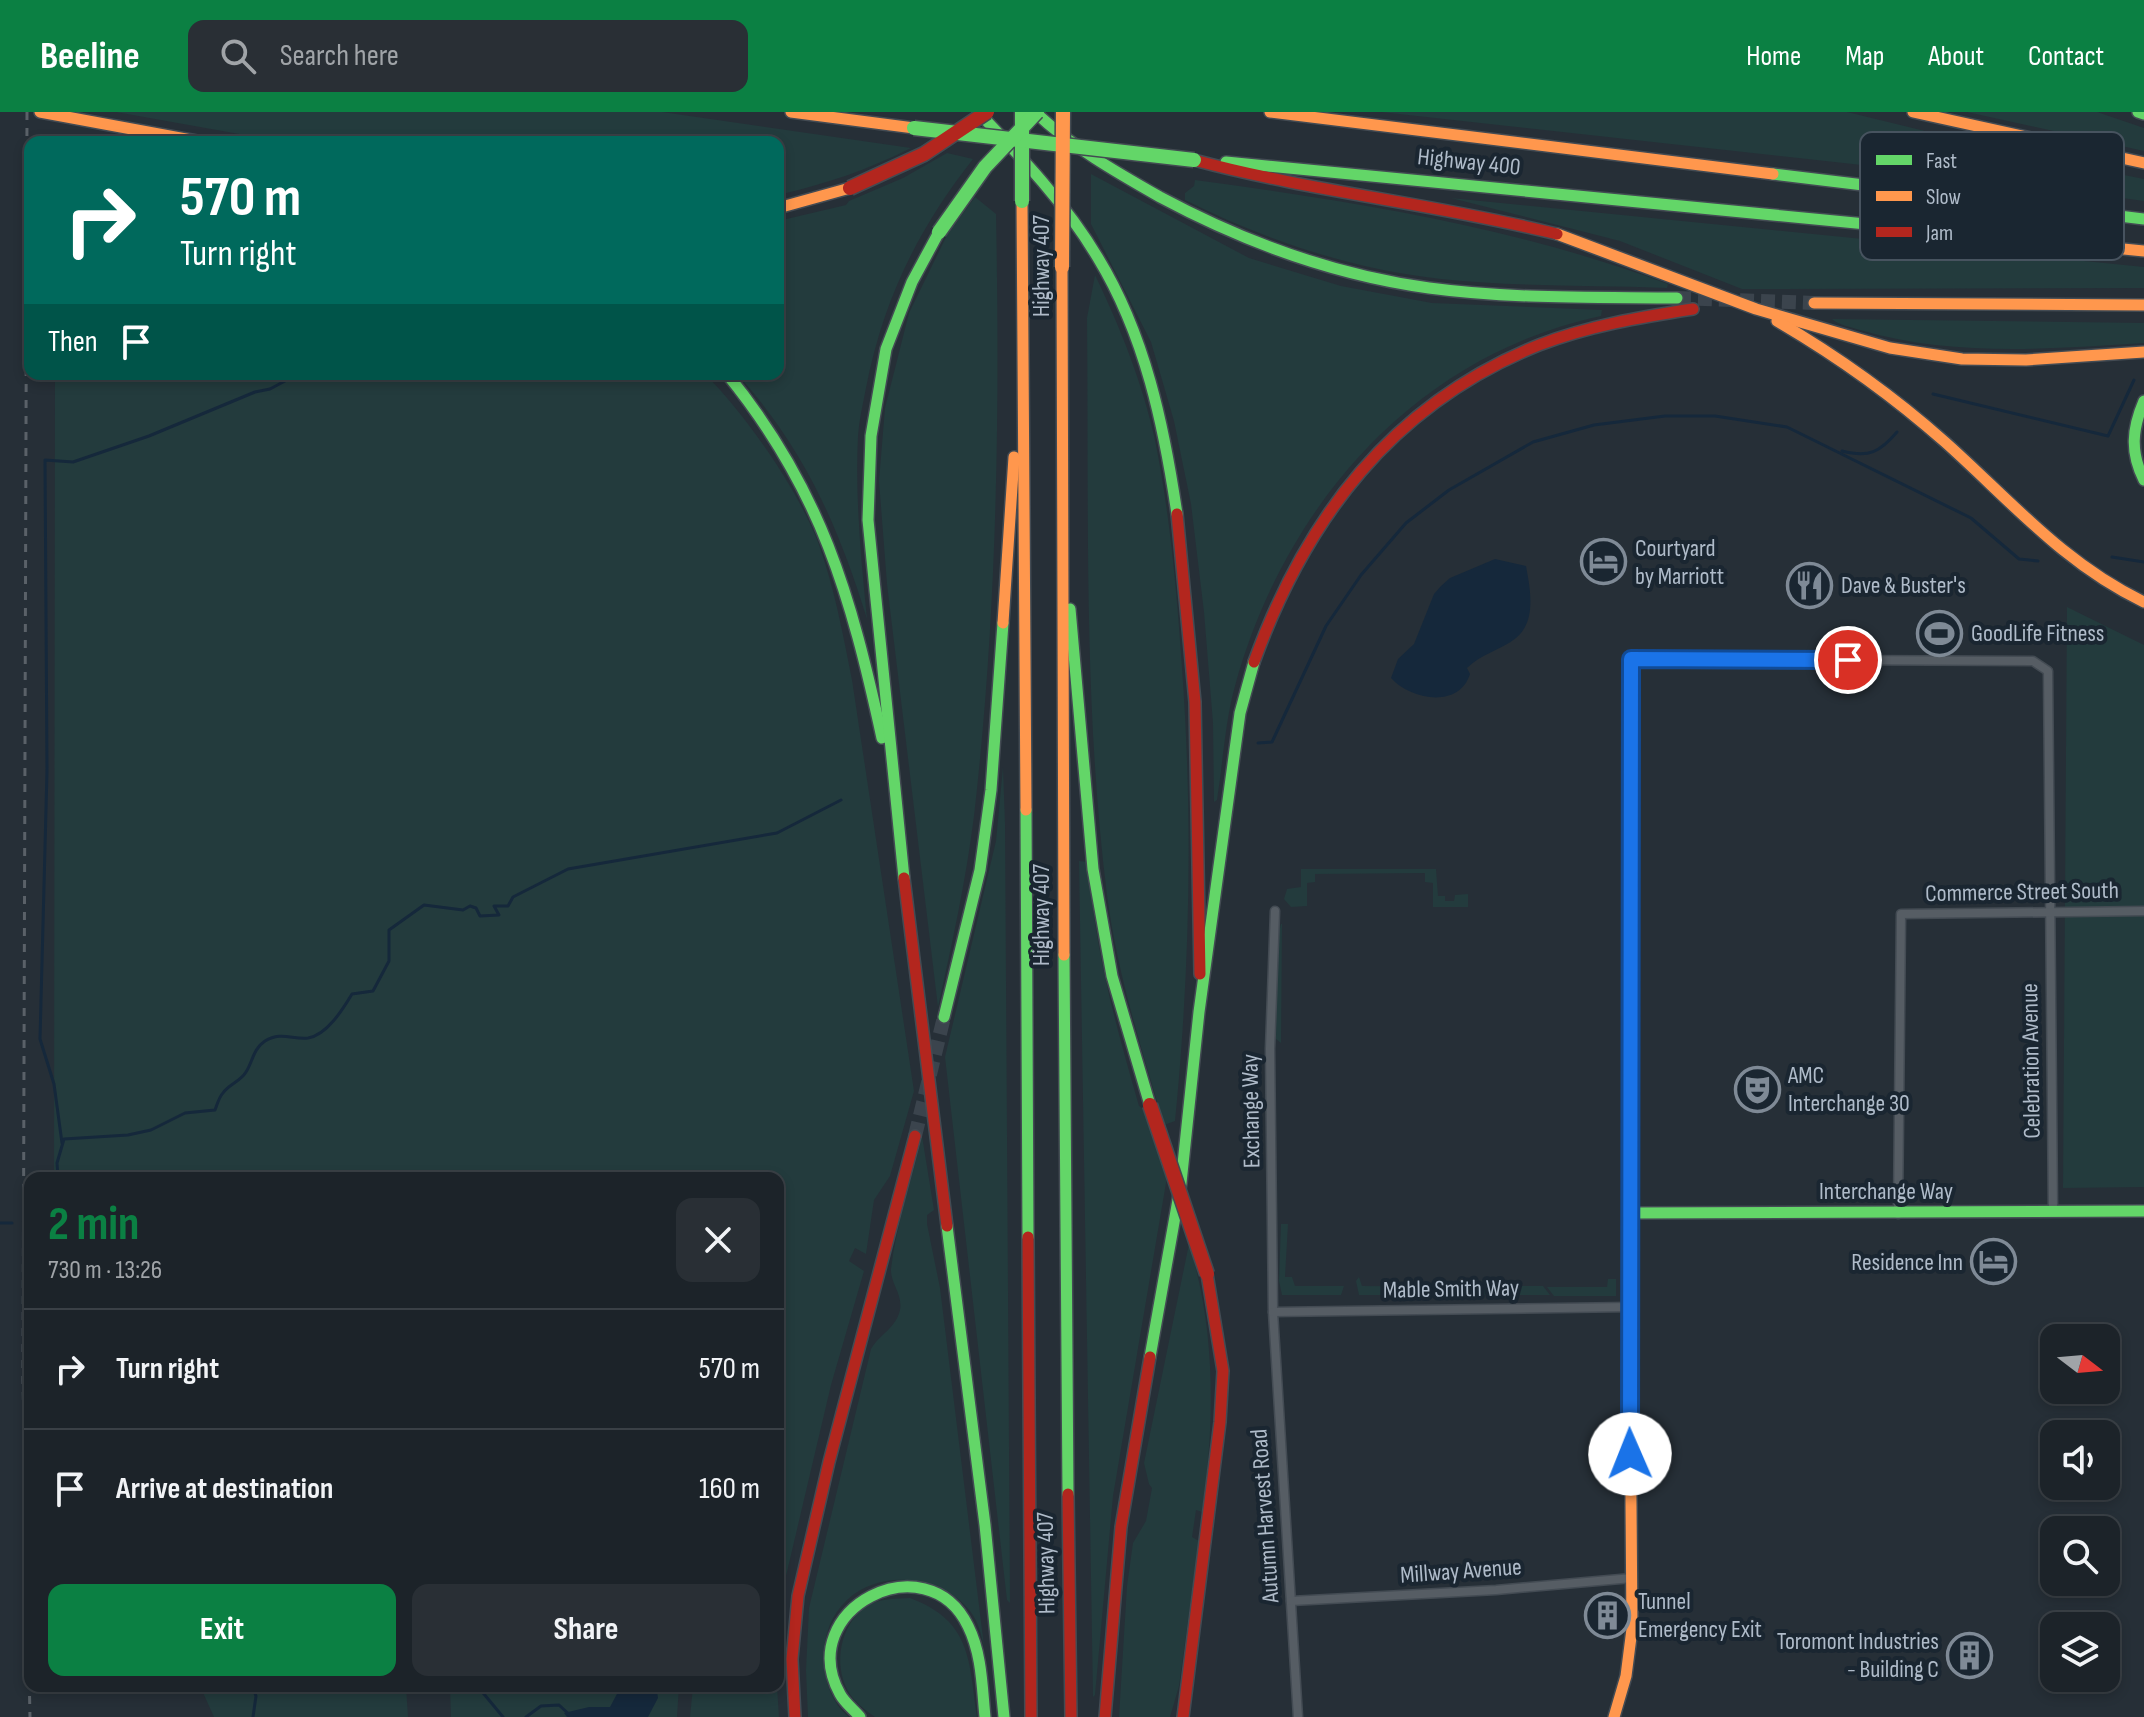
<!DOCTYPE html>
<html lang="en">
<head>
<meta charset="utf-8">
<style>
	body { margin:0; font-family:"Sofia Sans Condensed",sans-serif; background:#292f35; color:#f1f3f6; height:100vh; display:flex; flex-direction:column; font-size:30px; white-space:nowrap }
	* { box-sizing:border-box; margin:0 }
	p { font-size:26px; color:#a0a4a8 }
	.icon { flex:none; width:44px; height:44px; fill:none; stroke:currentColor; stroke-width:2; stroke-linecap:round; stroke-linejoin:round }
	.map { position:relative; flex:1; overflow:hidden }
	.drawer { position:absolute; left:24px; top:1060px; width:760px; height:520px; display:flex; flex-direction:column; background:#1c2329; border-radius:16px; box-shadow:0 4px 12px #0003,0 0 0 2px #3a4046 }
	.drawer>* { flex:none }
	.hud { position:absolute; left:24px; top:24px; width:760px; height:244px; border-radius:16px; box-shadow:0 4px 12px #0003,0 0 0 2px #3a4046; background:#00695c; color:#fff; overflow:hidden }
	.needle { width:52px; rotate:106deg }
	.fabs { position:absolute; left:2040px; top:1212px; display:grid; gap:16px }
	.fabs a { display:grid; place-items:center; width:80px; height:80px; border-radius:16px; background:#1c2329; box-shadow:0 4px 12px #0003,0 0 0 2px #3a4046; font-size:40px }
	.pin { position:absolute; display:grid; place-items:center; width:68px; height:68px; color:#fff; margin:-34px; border:4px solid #fff; border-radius:50%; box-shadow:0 2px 8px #0007 }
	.me { position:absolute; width:88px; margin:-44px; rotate:359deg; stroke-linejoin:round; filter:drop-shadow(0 0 6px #0008) }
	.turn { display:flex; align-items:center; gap:28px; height:168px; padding:0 24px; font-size:36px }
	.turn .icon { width:104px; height:104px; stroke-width:2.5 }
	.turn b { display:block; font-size:56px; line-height:68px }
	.then { display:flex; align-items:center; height:76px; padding:0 24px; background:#0003; gap:16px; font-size:30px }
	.round { display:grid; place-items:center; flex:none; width:84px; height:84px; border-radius:16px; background:#292f35 }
	.overview { display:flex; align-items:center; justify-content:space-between; height:136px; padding:0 24px }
	h1 { font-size:48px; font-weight:700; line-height:60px; color:#0b8043 }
	.button { display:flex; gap:16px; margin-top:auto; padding:16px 24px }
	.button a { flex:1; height:92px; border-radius:16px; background:#0b8043; color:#fff; font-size:32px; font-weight:700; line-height:92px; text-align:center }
	.button a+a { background:#292f35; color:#f1f3f6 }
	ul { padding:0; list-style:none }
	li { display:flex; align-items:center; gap:24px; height:120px; padding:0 24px; border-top:2px solid #3a4046 }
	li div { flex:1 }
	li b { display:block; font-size:30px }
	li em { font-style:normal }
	header { display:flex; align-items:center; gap:48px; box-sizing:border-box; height:112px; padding:0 40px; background:#0b8043; color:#fff }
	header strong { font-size:38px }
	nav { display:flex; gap:44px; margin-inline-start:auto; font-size:28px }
	.search { width:560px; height:72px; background:#292f35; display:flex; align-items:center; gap:20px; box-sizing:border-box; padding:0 28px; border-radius:16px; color:#a0a4a8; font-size:30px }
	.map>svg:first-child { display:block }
	.green { fill:#233b3d }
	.water { fill:#15283b }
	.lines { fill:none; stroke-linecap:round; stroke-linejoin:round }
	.stream { stroke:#15283b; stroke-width:3 }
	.highway-tunnel { stroke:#3b444d; stroke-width:14; stroke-dasharray:14 7; stroke-linecap:butt }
	.street-casing { stroke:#434b53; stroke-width:11 }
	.fast-casing { stroke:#434b53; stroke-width:14 }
	.slow-casing { stroke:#434b53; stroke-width:14 }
	.jam-casing { stroke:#434b53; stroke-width:14 }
	.street { stroke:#565d64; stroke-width:8 }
	.fast { stroke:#63d668; stroke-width:11 }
	.slow { stroke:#ff974d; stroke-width:11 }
	.jam { stroke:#b3261e; stroke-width:11 }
	.rail { stroke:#5a6168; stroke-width:3; stroke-dasharray:8 8; stroke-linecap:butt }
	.fast-bridge-casing { stroke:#434b52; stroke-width:17; stroke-linecap:butt }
	.slow-bridge-casing { stroke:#434b52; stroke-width:17; stroke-linecap:butt }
	.jam-bridge-casing { stroke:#434b52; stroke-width:17; stroke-linecap:butt }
	.fast-bridge { stroke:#63d668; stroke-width:14 }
	.slow-bridge { stroke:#ff974d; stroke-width:14 }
	.jam-bridge { stroke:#b3261e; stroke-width:14 }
	.route-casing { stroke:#114b97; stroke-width:20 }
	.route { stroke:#1a73e8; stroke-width:14 }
	.labels { text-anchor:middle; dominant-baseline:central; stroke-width:8; stroke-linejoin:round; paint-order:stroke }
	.street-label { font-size:24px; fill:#afbbc9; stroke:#1a2631 }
	.poi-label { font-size:24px; fill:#afbbc9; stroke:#1a2631; text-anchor:start }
	.key { fill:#1a2631; stroke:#47535f; stroke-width:2 }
	.key-label { font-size:22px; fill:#afbbc9 }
</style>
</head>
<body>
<header>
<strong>Beeline</strong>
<div class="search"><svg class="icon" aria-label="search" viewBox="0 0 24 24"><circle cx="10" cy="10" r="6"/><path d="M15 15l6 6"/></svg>Search here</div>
<nav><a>Home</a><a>Map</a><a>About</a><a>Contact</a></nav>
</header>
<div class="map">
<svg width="2144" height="1605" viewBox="0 0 2144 1605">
	<rect width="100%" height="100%" fill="#262f37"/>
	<!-- green -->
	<g class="green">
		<path d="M116 0H662L911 36C867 58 826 72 778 83V30H284Z"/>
		<polygon points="1381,0 1847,0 2015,41 2144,67 2144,89 1952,63"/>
		<polygon points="1967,0 2097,0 2144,16 2144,39"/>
		<path d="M947 41 973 47C918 117 883 188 866 276 863 292 859 308 858 324 855 386 861 446 867 507 838 413 804 336 737 262H778V109L846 93 849 89 903 66Z"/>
		<path d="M1091 62 1249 146 1341 174 1432 191 1602 198 1601 204C1414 244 1284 395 1235 574 1225 610 1223 650 1217 688L1214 690 1213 611 1204 500 1191 392 1174 309 1151 230 1091 112Z"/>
		<path d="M1195 68C1357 90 1515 115 1668 172L1667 176C1591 173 1516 175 1441 167 1351 157 1265 128 1185 88V81L1194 74Z"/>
		<path d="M975 85 996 102C1000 303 997 504 974 704 966 768 952 832 938 895L887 472 879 369 885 296 909 201 947 123Z"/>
		<polygon points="1451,86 2144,155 2144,176 1742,177 1620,129"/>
		<path d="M1095 163C1120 215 1143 272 1155 328 1170 402 1177 481 1182 556 1193 708 1190 858 1175 1009L1164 1013C1142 938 1117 861 1107 783 1083 592 1089 397 1087 206Z"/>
		<path d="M1832 207 2144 211V231C2050 237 1951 245 1860 218 1851 215 1838 213 1832 207Z"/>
		<path d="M55 262H705C746 303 797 376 818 430 834 474 843 522 852 568L914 979 890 1064 874 1088 866 1142 855 1136 849 1149 864 1159 831 1273 782 1481 778 1531V1066H54Z"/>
		<polygon points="2067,495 2144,533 2144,1075 2063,1076"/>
		<polygon points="1003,655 1005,712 1010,1491 1007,1488 945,945 996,729"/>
		<path d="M1079 749 1089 750C1093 833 1116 914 1139 994L1145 998 1167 1065 1113 1384 1095 1583 1093 1585Z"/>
		<polygon points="1301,757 1436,757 1438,784 1445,784 1445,789 1454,789 1455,783 1468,782 1468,795 1433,795 1433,771 1425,770 1425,761 1315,762 1315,770 1307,771 1307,794 1291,795 1284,787 1287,777 1301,775"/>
		<polygon points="1281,812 1282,812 1281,931 1276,927 1277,828"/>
		<path d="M922 1024 934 1098 927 1103V1112L940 1176 984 1534C981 1522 978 1509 970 1499 942 1464 881 1456 847 1488 815 1517 816 1578 849 1605H808L806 1558 809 1496 871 1237C880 1222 896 1216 900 1198 903 1182 890 1171 891 1157 896 1113 912 1068 922 1024Z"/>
		<polygon points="1281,1112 1288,1112 1285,1165 1292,1165 1295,1174 1344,1174 1341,1183 1282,1183 1279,1169"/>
		<path d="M1189 1132C1216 1218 1215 1311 1202 1400L1196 1398 1192 1425 1199 1429 1179 1574 1170 1605H1119L1127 1474 1133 1431 1146 1409 1152 1376 1149 1372 1144 1351Z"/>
		<polygon points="1359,1165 1362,1174 1458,1175 1464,1167 1469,1175 1466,1183 1359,1183 1356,1169"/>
		<polygon points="1490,1166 1490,1174 1543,1174 1550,1183 1484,1183 1484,1168"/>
		<polygon points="1608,1167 1616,1167 1616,1184 1554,1184 1547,1175 1607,1175"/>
		<path d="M910 1486C971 1509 969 1547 977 1605H875C865 1598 854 1590 848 1579 833 1552 840 1512 867 1494 879 1486 896 1487 910 1486Z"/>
		<polygon points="200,1574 406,1574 408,1605 214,1605"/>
		<polygon points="450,1574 679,1574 677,1605 451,1605"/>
		<polygon points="693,1574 777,1574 779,1605 690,1605"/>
	</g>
	<!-- water -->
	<g class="water">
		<path d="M1495 447 1526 454C1530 476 1537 509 1516 526 1501 538 1481 542 1467 556L1470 562C1459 597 1411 588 1391 566L1398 547 1414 532 1434 482 1441 474 1450 466Z"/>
		<polygon points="657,1579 658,1586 648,1605 567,1605 564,1601 589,1595 610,1595 618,1580"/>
	</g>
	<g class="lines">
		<!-- stream -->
		<g class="stream">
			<polyline points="1933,282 2108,324 2134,268"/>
			<path d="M1842 339C1869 346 1880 340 1897 320"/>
			<polyline points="2112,445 2144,450"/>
			<polyline points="1258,631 1272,630 1326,514 1361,463 1406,411 1449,378 1533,330 1594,313 1665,304 1715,304 1787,315 1971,406 2019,447 2038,449"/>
			<polyline points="62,1031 54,972 40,927 47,659 45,348 73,350 149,324 255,280 270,277 298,262"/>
			<path d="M58 1066 57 1051 64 1027 128 1023 151 1018 185 1001 215 998C217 993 219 985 223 981 229 972 240 970 246 960 253 949 253 937 265 929 281 919 293 928 308 926 327 923 343 897 352 882L373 879 389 849V818L424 793 463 798 470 794 476 796 480 804 499 803 494 794H508L513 785 568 757 777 721 841 688"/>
			<polyline points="0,1111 12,1111"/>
			<polyline points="252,1574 256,1584 253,1605"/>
			<path d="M433 1574C446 1584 464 1579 479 1576L503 1605"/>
			<polyline points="526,1605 541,1594 559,1593 572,1605"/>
		</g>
		<!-- highway-tunnel -->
		<g class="highway-tunnel">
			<polyline points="1677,186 1814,191"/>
			<polyline points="915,1024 944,905"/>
		</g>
		<defs>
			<g id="street">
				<polyline points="1275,799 1270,937 1273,1200 1298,1605"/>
				<polyline points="1629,1101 1631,547 2033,549 2048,559 2053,1099"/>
				<polyline points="1898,1102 1901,802 2144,799"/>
				<polyline points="1273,1200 1630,1195"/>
				<polyline points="1291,1489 1496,1478 1632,1466"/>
			</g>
			<g id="fast">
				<path d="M978 0C1022 46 1066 92 1098 146 1145 223 1164 314 1177 402"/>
				<path d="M1035 0C1072 35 1116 60 1160 85 1244 130 1334 163 1429 176 1511 187 1594 185 1677 186"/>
				<polyline points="2138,0 2144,2"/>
				<polyline points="1226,50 2011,126"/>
				<polyline points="1773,62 2144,107"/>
				<path d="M727 262C821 377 851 484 882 626"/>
				<path d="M2144 289C2132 317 2130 340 2144 368"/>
				<polyline points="1070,497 1093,757 1112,864 1150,993"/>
				<polyline points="1026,698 1028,1125"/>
				<polyline points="904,766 868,408 871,324 886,237 912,170 939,120"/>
				<polyline points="1064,843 1068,1382"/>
				<polyline points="944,905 980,758 991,678 1003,511"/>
				<polyline points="947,1114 985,1413 1004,1605"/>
				<polyline points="1629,1140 1629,1101 2144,1099"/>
				<polyline points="1150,1245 1181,1071 1199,900 1240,601 1254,550"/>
				<path d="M860 1605C854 1598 844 1590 840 1582 793 1497 927 1429 968 1514 982 1542 982 1575 985 1605"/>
			</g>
			<g id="slow">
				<polyline points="40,0 202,30"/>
				<polyline points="791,0 914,16"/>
				<polyline points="1270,0 1773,62"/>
				<polyline points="1913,0 2144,51"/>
				<polyline points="1022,89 1026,698"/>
				<polyline points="778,96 850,76"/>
				<polyline points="1557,122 1756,197 1890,236 1962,247 2026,248 2144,240"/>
				<polyline points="2011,126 2144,139"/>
				<polyline points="1062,155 1064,843"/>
				<polyline points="1814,191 2144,193"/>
				<path d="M1777 209C1837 244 1893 284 1945 330 2010 388 2064 452 2144 490"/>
				<polyline points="1003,511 1014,345"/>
				<polyline points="1614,1605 1626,1564 1632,1517 1629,1140"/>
			</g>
			<g id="jam">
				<path d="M1194 48C1313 80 1437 92 1557 122"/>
				<polyline points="1177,402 1195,590 1200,862"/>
				<path d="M1254 550C1306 406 1392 292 1539 233 1588 214 1641 205 1693 197"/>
				<polyline points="904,766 947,1114"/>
				<polyline points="1028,1125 1031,1605"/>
				<polyline points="1068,1382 1071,1605"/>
				<polyline points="795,1605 792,1547 798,1484 829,1350 915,1024"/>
				<polyline points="1105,1605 1121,1415 1150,1245"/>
				<polyline points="1183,1605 1220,1310 1223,1259 1207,1162"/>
			</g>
		</defs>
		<!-- street casing -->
		<use href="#street" class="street-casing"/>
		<!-- fast casing -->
		<use href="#fast" class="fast-casing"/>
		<!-- slow casing -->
		<use href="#slow" class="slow-casing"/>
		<!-- jam casing -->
		<use href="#jam" class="jam-casing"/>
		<!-- street -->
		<use href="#street" class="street"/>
		<!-- fast -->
		<use href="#fast" class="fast"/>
		<!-- slow -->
		<use href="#slow" class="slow"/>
		<!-- jam -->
		<use href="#jam" class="jam"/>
		<!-- rail -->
		<polyline class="rail" points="27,0 23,1268 30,1605"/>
		<defs>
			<g id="fast-bridge">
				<polyline points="1022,0 1022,89"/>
				<polyline points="914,16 1194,48"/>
				<polyline points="939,120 985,55 1037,0"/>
			</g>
			<polyline id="slow-bridge" points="1062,155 1063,0"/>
			<g id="jam-bridge">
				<polyline points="850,76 924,42 987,0"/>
				<polyline points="1150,993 1207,1162"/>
			</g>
		</defs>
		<!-- fast-bridge casing -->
		<use href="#fast-bridge" class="fast-bridge-casing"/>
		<!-- slow-bridge casing -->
		<use href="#slow-bridge" class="slow-bridge-casing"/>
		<!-- jam-bridge casing -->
		<use href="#jam-bridge" class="jam-bridge-casing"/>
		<!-- fast-bridge -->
		<use href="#fast-bridge" class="fast-bridge"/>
		<!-- slow-bridge -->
		<use href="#slow-bridge" class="slow-bridge"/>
		<!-- jam-bridge -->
		<use href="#jam-bridge" class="jam-bridge"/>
	</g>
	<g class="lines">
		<defs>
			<polyline id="route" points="1630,1342 1631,547 1848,548"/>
		</defs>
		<!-- route casing -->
		<use href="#route" class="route-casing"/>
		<!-- route -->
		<use href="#route" class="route"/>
	</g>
	<!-- icons -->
	<defs>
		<symbol id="hotel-ring" viewBox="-11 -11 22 22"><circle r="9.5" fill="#1a2631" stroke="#7f8a96" stroke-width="1.5"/><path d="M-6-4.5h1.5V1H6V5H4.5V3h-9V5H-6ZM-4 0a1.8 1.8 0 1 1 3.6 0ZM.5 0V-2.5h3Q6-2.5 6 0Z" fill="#7f8a96"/></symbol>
		<symbol id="restaurant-ring" viewBox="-11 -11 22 22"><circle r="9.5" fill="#1a2631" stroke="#7f8a96" stroke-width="1.5"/><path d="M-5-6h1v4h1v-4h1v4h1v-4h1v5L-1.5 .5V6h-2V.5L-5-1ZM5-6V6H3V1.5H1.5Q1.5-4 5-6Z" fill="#7f8a96"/></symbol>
		<symbol id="stadium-ring" viewBox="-11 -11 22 22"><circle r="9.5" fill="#1a2631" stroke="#7f8a96" stroke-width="1.5"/><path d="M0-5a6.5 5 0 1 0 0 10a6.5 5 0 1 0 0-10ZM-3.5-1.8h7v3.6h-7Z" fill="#7f8a96"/></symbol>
		<symbol id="theatre-ring" viewBox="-11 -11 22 22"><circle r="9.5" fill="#1a2631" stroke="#7f8a96" stroke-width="1.5"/><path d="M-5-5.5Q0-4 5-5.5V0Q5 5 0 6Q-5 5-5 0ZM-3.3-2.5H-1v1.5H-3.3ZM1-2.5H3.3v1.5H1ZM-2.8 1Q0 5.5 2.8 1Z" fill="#7f8a96"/></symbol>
		<symbol id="building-ring" viewBox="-11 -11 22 22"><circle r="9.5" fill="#1a2631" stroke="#7f8a96" stroke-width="1.5"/><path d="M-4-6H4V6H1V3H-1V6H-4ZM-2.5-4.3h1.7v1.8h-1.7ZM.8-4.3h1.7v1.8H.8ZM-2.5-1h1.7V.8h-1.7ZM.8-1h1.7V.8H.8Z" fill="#7f8a96"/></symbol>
	</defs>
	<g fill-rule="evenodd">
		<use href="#hotel-ring" x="1578" y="424" width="51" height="51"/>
		<use href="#restaurant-ring" x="1784" y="448" width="51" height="51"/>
		<use href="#stadium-ring" x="1914" y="496" width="51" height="51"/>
		<use href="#theatre-ring" x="1732" y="952" width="51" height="51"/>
		<use href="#hotel-ring" x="1968" y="1124" width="51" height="51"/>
		<use href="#building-ring" x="1582" y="1478" width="51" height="51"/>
		<use href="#building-ring" x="1944" y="1518" width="51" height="51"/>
	</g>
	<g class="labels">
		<!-- street labels -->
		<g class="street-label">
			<text transform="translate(1469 50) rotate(6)">Highway 400</text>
			<text transform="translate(1041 154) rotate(-90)">Highway 407</text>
			<text transform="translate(2022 780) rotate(-1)">Commerce Street South</text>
			<text transform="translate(1041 803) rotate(-90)">Highway 407</text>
			<text transform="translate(2031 949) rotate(-91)">Celebration Avenue</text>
			<text transform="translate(1251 999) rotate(-91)">Exchange Way</text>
			<text x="1886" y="1079">Interchange Way</text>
			<text transform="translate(1451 1177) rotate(-1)">Mable Smith Way</text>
			<text transform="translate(1265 1404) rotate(-94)">Autumn Harvest Road</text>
			<text transform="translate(1046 1451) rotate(-91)">Highway 407</text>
			<text transform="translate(1461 1459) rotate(-4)">Millway Avenue</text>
		</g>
		<!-- poi labels -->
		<g class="poi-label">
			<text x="1635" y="436">Courtyard<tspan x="1635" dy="28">by Marriott</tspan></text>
			<text x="1841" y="473">Dave &amp; Buster's</text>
			<text x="1971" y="521">GoodLife Fitness</text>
			<text x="1788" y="963">AMC<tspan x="1788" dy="28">Interchange 30</tspan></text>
			<text x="1963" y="1150" text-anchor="end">Residence Inn</text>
			<text x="1638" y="1489">Tunnel<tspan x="1638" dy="28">Emergency Exit</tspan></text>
			<text x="1939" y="1529" text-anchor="end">Toromont Industries<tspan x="1939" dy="28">- Building C</tspan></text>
		</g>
	</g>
	<!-- legend -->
	<rect x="1860" y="20" width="264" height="128" rx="12" class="key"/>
	<rect x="1876" y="43" width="36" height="10" fill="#63d668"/>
	<rect x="1876" y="79" width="36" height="10" fill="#ff974d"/>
	<rect x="1876" y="115" width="36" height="10" fill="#b3261e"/>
	<g class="key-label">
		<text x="1926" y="56">Fast</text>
		<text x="1926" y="92">Slow</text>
		<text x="1926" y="128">Jam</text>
	</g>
</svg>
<div class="fabs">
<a><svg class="needle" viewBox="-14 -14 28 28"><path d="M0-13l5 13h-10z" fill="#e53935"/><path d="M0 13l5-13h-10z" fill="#a0a4a8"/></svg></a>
<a><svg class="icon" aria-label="sound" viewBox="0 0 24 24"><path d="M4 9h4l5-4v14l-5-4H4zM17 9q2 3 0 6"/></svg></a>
<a><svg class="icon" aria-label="search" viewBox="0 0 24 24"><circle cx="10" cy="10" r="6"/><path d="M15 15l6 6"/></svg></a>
<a><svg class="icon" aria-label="layers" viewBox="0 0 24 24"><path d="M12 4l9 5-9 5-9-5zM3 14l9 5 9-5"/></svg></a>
</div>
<div class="pin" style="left:1848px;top:548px;background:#d93025"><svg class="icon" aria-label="arrive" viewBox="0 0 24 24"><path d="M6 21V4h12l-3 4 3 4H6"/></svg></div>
<svg class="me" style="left:1630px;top:1342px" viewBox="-20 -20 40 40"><circle r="19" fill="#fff"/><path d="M0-13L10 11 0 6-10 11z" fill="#1a73e8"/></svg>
<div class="hud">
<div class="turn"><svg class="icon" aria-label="right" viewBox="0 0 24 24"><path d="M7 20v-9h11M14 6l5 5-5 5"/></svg><div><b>570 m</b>Turn right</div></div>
<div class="then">Then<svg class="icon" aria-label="arrive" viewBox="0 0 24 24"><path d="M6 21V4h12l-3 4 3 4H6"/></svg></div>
</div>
<section class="drawer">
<div class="overview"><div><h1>2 min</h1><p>730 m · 13:26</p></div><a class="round"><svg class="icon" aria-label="close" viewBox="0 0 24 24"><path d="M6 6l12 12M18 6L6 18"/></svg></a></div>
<ul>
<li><svg class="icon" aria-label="right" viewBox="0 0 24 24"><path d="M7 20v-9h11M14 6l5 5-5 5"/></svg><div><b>Turn right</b></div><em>570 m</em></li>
<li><svg class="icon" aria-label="arrive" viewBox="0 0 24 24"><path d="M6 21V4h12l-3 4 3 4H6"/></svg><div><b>Arrive at destination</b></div><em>160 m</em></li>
</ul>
<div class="button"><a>Exit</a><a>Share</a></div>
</section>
</div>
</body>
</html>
